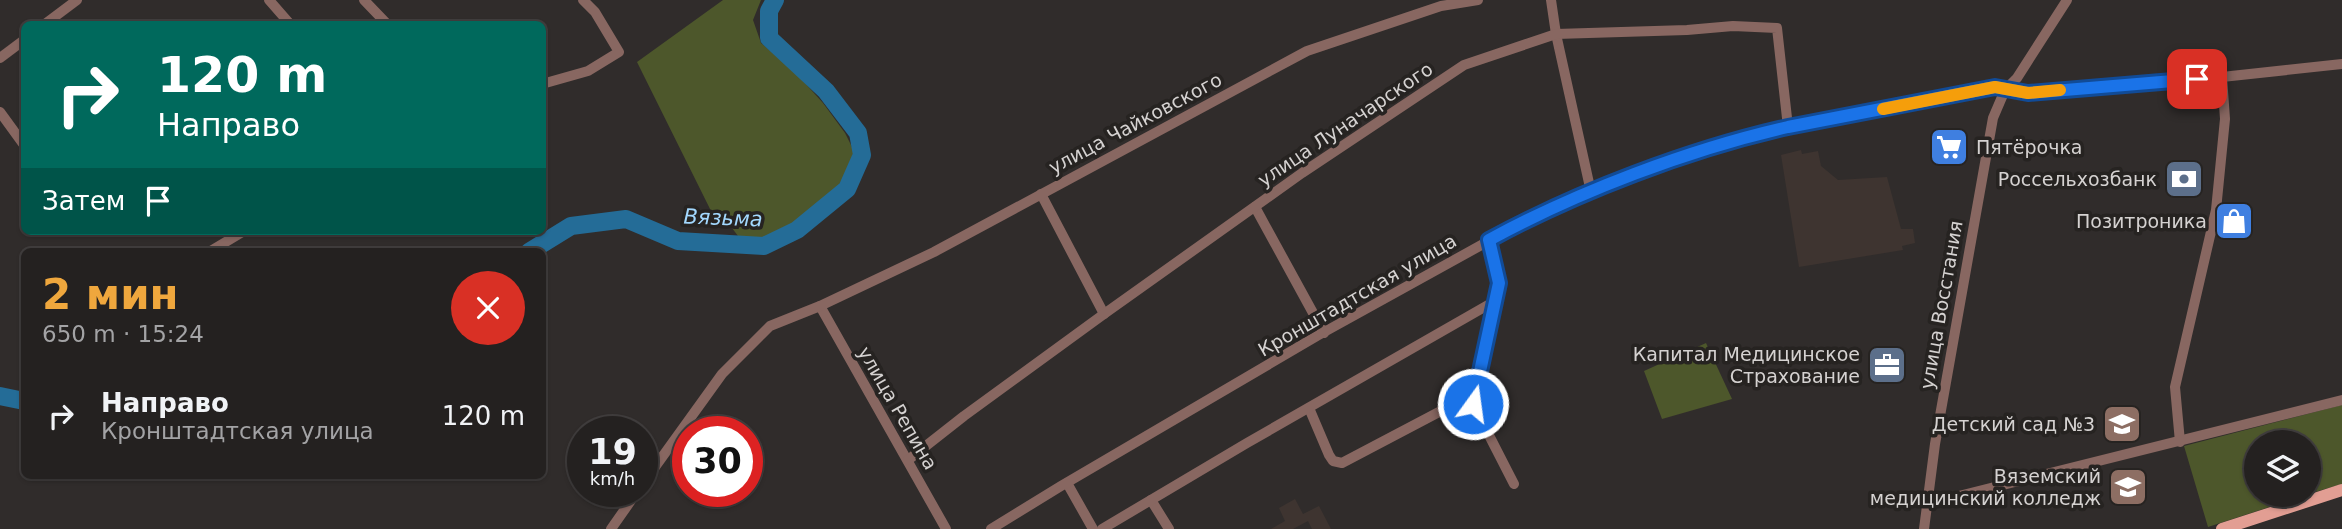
<!DOCTYPE html>
<html lang="ru">
<head>
<meta charset="utf-8">
<style>
	body { margin:0; font-family:"DejaVu Sans",sans-serif; background:#2c2929; color:#f1f3f6; height:100vh; display:flex; flex-direction:column; font-size:26px; white-space:nowrap }
	* { box-sizing:border-box; margin:0 }
	p { font-size:23px; color:#a3a3a5 }
	.icon { flex:none; width:38px; height:38px; fill:none; stroke:currentColor; stroke-width:2; stroke-linecap:round; stroke-linejoin:round }
	.map { position:relative; flex:1; overflow:hidden }
	.sheet { position:absolute; left:21px; top:248px; width:525px; height:231px; display:flex; flex-direction:column; background:#242120; border-radius:10px; box-shadow:0 2px 5px #0004,0 0 0 2px #413e3e }
	.sheet>* { flex:none }
	.hud { position:absolute; left:21px; top:21px; width:525px; height:214px; border-radius:10px; box-shadow:0 2px 5px #0004,0 0 0 2px #413e3e; background:#00695c; color:#fff; overflow:hidden }
	.tools { position:absolute; left:2244px; top:430px; display:grid; gap:14px }
	.tools a { display:grid; place-items:center; width:77px; height:77px; border-radius:50%; background:#242120; box-shadow:0 2px 5px #0004,0 0 0 2px #413e3e; font-size:35px }
	.speed { position:absolute; left:567px; top:416px; display:flex; gap:14px; font-size:35px; font-weight:700; text-align:center }
	.speed>* { display:grid; place-content:center; width:91px; height:91px; border-radius:50%; background:#242120; box-shadow:0 2px 5px #0004,0 0 0 2px #413e3e; line-height:1 }
	.speed small { font-size:18px; font-weight:400 }
	.speed .limit { border:10px solid #d22; background:#fff; color:#111 }
	.pin { position:absolute; display:grid; place-items:center; width:60px; height:60px; color:#fff; margin:-30px; border-radius:14px; box-shadow:0 4px 10px #0006 }
	.me { position:absolute; width:77px; margin:-38px; rotate:14deg; stroke-linejoin:round; filter:drop-shadow(0 0 5px #0008) }
	.turn { display:flex; align-items:center; gap:24px; height:147px; padding:0 21px; font-size:32px }
	.turn .icon { width:91px; height:91px; stroke-width:2.5 }
	.turn b { display:block; font-size:49px; line-height:60px }
	.then { display:flex; align-items:center; height:66px; padding:0 21px; background:#0003; gap:14px; font-size:26px }
	.round { display:grid; place-items:center; flex:none; width:74px; height:74px; border-radius:37px; background:#2c2929 }
	.head { display:flex; align-items:center; justify-content:space-between; height:119px; padding:0 21px }
	h1 { font-size:42px; font-weight:700; line-height:52px; color:#efa73d }
	ul { padding:0; list-style:none }
	li { display:flex; align-items:center; gap:21px; height:98px; padding:0 21px }
	li div { flex:1 }
	li b { display:block; font-size:26px }
	li em { font-style:normal }
	.map>svg:first-child { display:block }
	.built { fill:#3e3430 }
	.green { fill:#4d572b }
	.lines { fill:none; stroke-linecap:round; stroke-linejoin:round }
	.river { stroke:#246c97; stroke-width:18 }
	.minor { stroke:#886761; stroke-width:10 }
	.major { stroke:#e29e93; stroke-width:12 }
	.route-casing { stroke:#114b97; stroke-width:18 }
	.route { stroke:#1a73e8; stroke-width:12 }
	.slow { stroke:#f59e0b; stroke-width:12 }
	.labels { text-anchor:middle; dominant-baseline:central; stroke-width:7; stroke-linejoin:round; paint-order:stroke }
	.street-label { font-size:19px; fill:#d5d2d1; stroke:#262321 }
	.poi-label { font-size:19px; fill:#d5d2d1; stroke:#262321; text-anchor:end }
	.water-label { font-size:21px; font-style:italic; fill:#a3d8fe; stroke:#262321 }
</style>
</head>
<body>
<div class="map">
<svg width="2342" height="529" viewBox="0 0 2342 529">
	<rect width="100%" height="100%" fill="#302c2b"/>
	<!-- built -->
	<g class="built">
		<polygon points="1801,150 1802,154 1818,151 1821,166 1838,180 1887,177 1901,229 1913,229 1915,243 1902,246 1903,250 1799,267 1781,155"/>
		<polygon points="1295,499 1303,514 1319,506 1331,529 1312,529 1308,521 1293,529 1271,529 1285,521 1279,508"/>
	</g>
	<!-- green -->
	<g class="green">
		<path d="M723 0H761L753 20 761 43 794 71 823 103 845 133 854 151C849 166 842 183 832 195 817 213 781 238 757 241 752 242 746 241 741 240L729 224 714 217 637 62Z"/>
		<polygon points="1706,343 1732,399 1662,419 1644,371"/>
		<polygon points="2342,405 2342,484 2308,494 2308,443 2256,443 2256,495 2306,495 2208,527 2184,446"/>
	</g>
	<g class="lines">
		<!-- river -->
		<g class="river">
			<polyline points="529,252 571,226 626,219 678,241 764,246 797,230 847,189 862,155 858,133 826,91 769,38 769,11 775,0"/>
			<polyline points="0,396 24,401"/>
		</g>
		<!-- minor -->
		<g class="minor">
			<polyline points="269,0 290,24"/>
			<polyline points="364,0 387,24"/>
			<polyline points="1551,0 1556,34 1591,192"/>
			<polyline points="45,24 77,0"/>
			<polyline points="0,58 24,40"/>
			<polyline points="542,84 588,71 619,52 595,12 583,0"/>
			<polyline points="0,112 24,145"/>
			<polyline points="1041,194 1104,314"/>
			<polyline points="1255,207 1324,333"/>
			<polyline points="1489,240 1499,283 1473,404 1514,484"/>
			<polyline points="209,252 244,231"/>
			<polyline points="820,306 946,529"/>
			<polyline points="1309,408 1329,455 1333,461 1342,463 1477,392"/>
			<polyline points="2180,442 2175,387 2216,210 2225,119 2222,77"/>
			<polyline points="908,460 964,416 1104,314 1302,173 1464,65 1556,34 1687,30 1733,26 1777,28 1788,127"/>
			<polyline points="1067,483 1093,529"/>
			<polyline points="642,485 722,374 770,326 820,306 934,252 1307,51 1441,6 1478,0"/>
			<polyline points="1151,500 1169,529"/>
			<polyline points="1927,504 2342,400"/>
			<polyline points="611,529 637,492"/>
			<polyline points="991,529 1061,486 1317,336 1532,217 1659,166 1758,133 1995,87 2028,93 2222,77 2342,64"/>
			<polyline points="1102,529 1247,443 1495,301"/>
			<polyline points="1924,529 1935,444 1993,118 2005,90 2017,78 2067,0"/>
		</g>
		<!-- major -->
		<polyline class="major" points="2222,529 2342,490"/>
	</g>
	<g class="lines">
		<defs>
			<path id="route" d="M1473 404 1499 283 1489 240C1577 192 1690 149 1788 127L1995 87 2028 93 2197 79"/>
		</defs>
		<!-- route casing -->
		<use href="#route" class="route-casing"/>
		<!-- route -->
		<use href="#route" class="route"/>
		<!-- slow -->
		<polyline class="slow" points="1883,109 1995,87 2028,93 2060,90"/>
	</g>
	<!-- icons -->
	<defs>
		<symbol id="supermarket-square" viewBox="-11 -11 22 22"><rect x="-9" y="-9" width="18" height="18" rx="4" fill="#3f7fe0" stroke="#262321"/><path d="M-6-5.5h2.5l.6 2H6L4.5 2H-2.5L-4.4-4H-6ZM-1.5 3.2a1.3 1.3 0 1 0 .1 0ZM3 3.2a1.3 1.3 0 1 0 .1 0Z" fill="#fff"/></symbol>
		<symbol id="bank-square" viewBox="-11 -11 22 22"><rect x="-9" y="-9" width="18" height="18" rx="4" fill="#5c6f8a" stroke="#262321"/><path d="M-6-4H6V4H-6ZM0-2.3a2.3 2.3 0 1 0 0 4.6a2.3 2.3 0 1 0 0-4.6Z" fill="#fff"/></symbol>
		<symbol id="shop-square" viewBox="-11 -11 22 22"><rect x="-9" y="-9" width="18" height="18" rx="4" fill="#3f7fe0" stroke="#262321"/><path d="M-5-2.5h2.3a2.7 3.5 0 0 1 5.4 0H5L5.5 6h-11ZM-1.5-2.5h3a1.5 2.3 0 0 0-3 0Z" fill="#fff"/></symbol>
		<symbol id="office-square" viewBox="-11 -11 22 22"><rect x="-9" y="-9" width="18" height="18" rx="4" fill="#5c6f8a" stroke="#262321"/><path d="M-6-3h4V-5.5h4V-3h4V5H-6ZM-1-4.5V-3h2v-1.5ZM-6 0V1H6V0Z" fill="#fff"/></symbol>
		<symbol id="school-square" viewBox="-11 -11 22 22"><rect x="-9" y="-9" width="18" height="18" rx="4" fill="#8d6e63" stroke="#262321"/><path d="M0-5L7-2L0 1L-7-2ZM-4 1L0 2.5L4 1V4Q0 6-4 4Z" fill="#fff"/></symbol>
		<symbol id="university-square" viewBox="-11 -11 22 22"><rect x="-9" y="-9" width="18" height="18" rx="4" fill="#8d6e63" stroke="#262321"/><path d="M0-5L7-2L0 1L-7-2ZM-4 1L0 2.5L4 1V4Q0 6-4 4Z" fill="#fff"/></symbol>
	</defs>
	<g fill-rule="evenodd">
		<use href="#supermarket-square" x="1927" y="125" width="44" height="44"/>
		<use href="#bank-square" x="2162" y="157" width="44" height="44"/>
		<use href="#shop-square" x="2212" y="199" width="44" height="44"/>
		<use href="#office-square" x="1865" y="343" width="44" height="44"/>
		<use href="#school-square" x="2100" y="402" width="44" height="44"/>
		<use href="#university-square" x="2106" y="465" width="44" height="44"/>
	</g>
	<g class="labels">
		<!-- street labels -->
		<g class="street-label">
			<text transform="translate(1135 123) rotate(-28)">улица Чайковского</text>
			<text transform="translate(1345 124) rotate(-34)">улица Луначарского</text>
			<text transform="translate(1357 295) rotate(-30)">Кронштадтская улица</text>
			<text transform="translate(1941 305) rotate(-80)">улица Восстания</text>
			<text transform="translate(898 408) rotate(60)">улица Репина</text>
		</g>
		<!-- poi labels -->
		<g class="poi-label">
			<text x="1976" y="147" text-anchor="start">Пятёрочка</text>
			<text x="2157" y="179">Россельхозбанк</text>
			<text x="2207" y="221">Позитроника</text>
			<text x="1860" y="354">Капитал Медицинское<tspan x="1860" dy="22">Страхование</tspan></text>
			<text x="2095" y="424">Детский сад №3</text>
			<text x="2101" y="476">Вяземский<tspan x="2101" dy="22">медицинский колледж</tspan></text>
		</g>
		<!-- water labels -->
		<g class="water-label">
			<text transform="translate(723 218) rotate(2)">Вязьма</text>
		</g>
	</g>
</svg>
<div class="tools">
<a><svg class="icon" aria-label="layers" viewBox="0 0 24 24"><path d="M12 4l9 5-9 5-9-5zM3 14l9 5 9-5"/></svg></a>
</div>
<div class="speed"><div>19<small>km/h</small></div><div class="limit">30</div></div>
<div class="pin" style="left:2197px;top:79px;background:#d93025"><svg class="icon" aria-label="arrive" viewBox="0 0 24 24"><path d="M6 21V4h12l-3 4 3 4H6"/></svg></div>
<svg class="me" style="left:1473px;top:404px" viewBox="-20 -20 40 40"><circle r="17" fill="#1a73e8" stroke="#fff" stroke-width="3"/><path d="M0-11L8 9 0 5-8 9z" fill="#fff"/></svg>
<div class="hud">
<div class="turn"><svg class="icon" aria-label="right" viewBox="0 0 24 24"><path d="M7 20v-9h11M14 6l5 5-5 5"/></svg><div><b>120 m</b>Направо</div></div>
<div class="then">Затем<svg class="icon" aria-label="arrive" viewBox="0 0 24 24"><path d="M6 21V4h12l-3 4 3 4H6"/></svg></div>
</div>
<section class="sheet">
<div class="head"><div><h1>2 мин</h1><p>650 m · 15:24</p></div><a class="round" style="background:#d93025;color:#fff"><svg class="icon" aria-label="close" viewBox="0 0 24 24"><path d="M6 6l12 12M18 6L6 18"/></svg></a></div>
<ul>
<li><svg class="icon" aria-label="right" viewBox="0 0 24 24"><path d="M7 20v-9h11M14 6l5 5-5 5"/></svg><div><b>Направо</b><p>Кронштадтская улица</p></div><em>120 m</em></li>
</ul>
</section>
</div>
</body>
</html>
